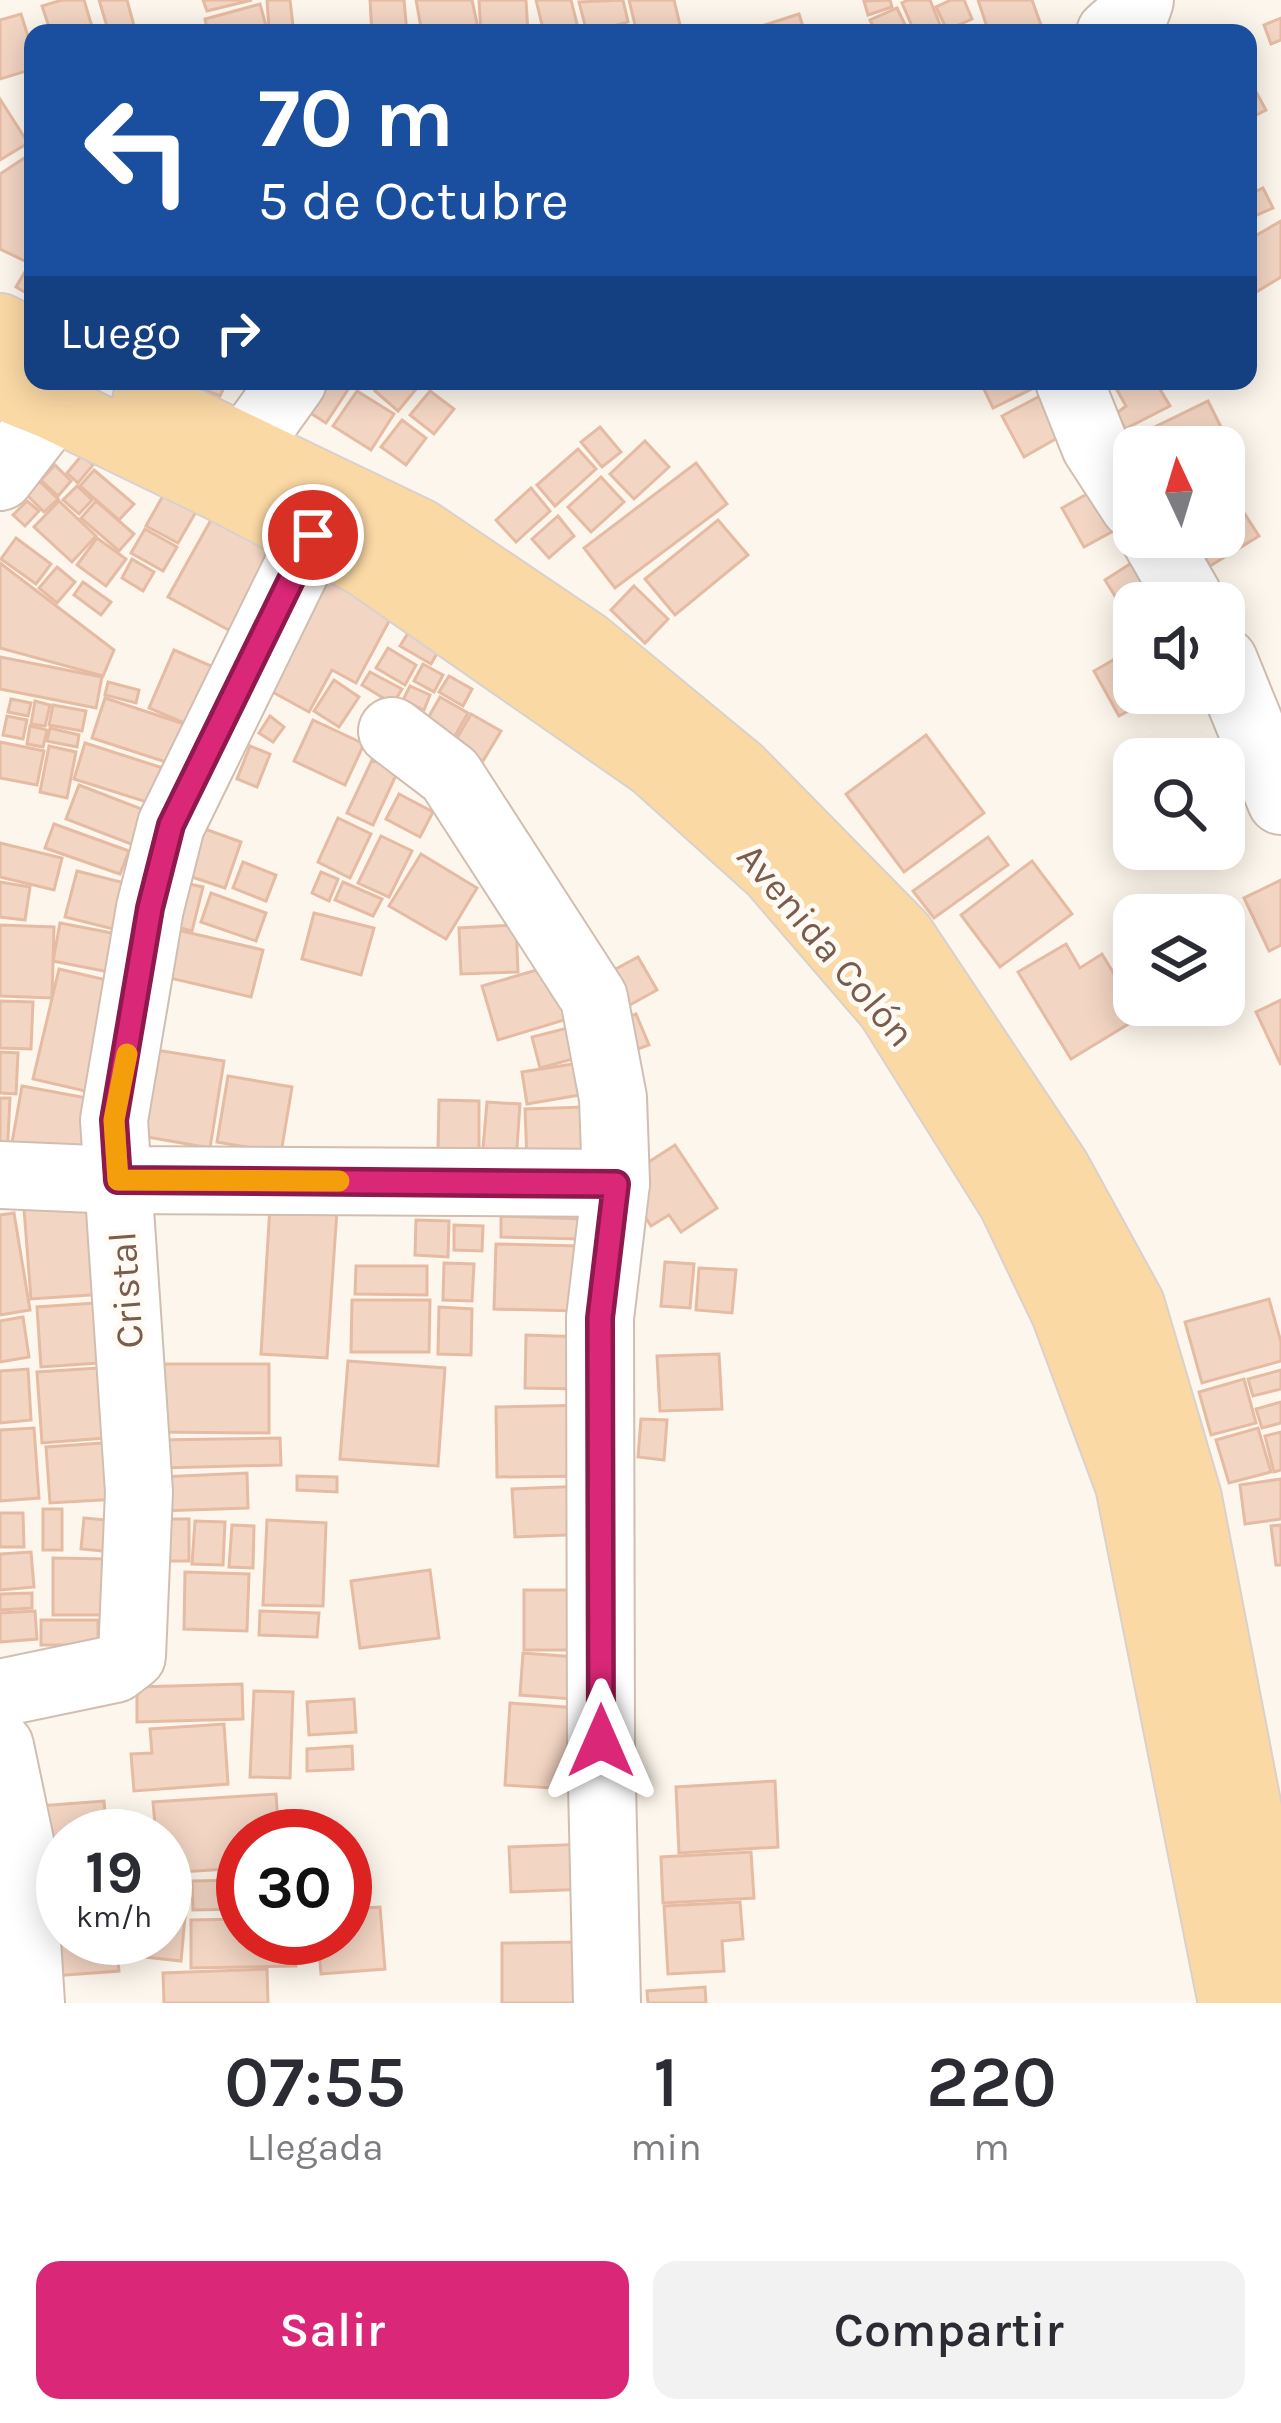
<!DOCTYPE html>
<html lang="es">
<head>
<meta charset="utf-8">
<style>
	body { margin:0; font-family:Karla,sans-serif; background:#f2f2f3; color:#2b2b33; height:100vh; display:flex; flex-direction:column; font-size:45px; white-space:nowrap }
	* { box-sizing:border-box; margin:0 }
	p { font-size:39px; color:#7c7c81 }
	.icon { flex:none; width:66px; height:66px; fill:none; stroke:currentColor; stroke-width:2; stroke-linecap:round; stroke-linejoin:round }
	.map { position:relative; height:2003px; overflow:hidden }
	.drawer { display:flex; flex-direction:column; background:#fff; flex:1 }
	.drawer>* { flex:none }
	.guide { position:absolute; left:24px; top:24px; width:1233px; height:366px; border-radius:24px; box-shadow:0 6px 30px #0003; background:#1a4fa0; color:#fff; overflow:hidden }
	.needle { width:78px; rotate:356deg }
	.tools { position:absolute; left:1113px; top:426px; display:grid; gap:24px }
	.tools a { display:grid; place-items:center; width:132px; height:132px; border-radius:24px; background:#fff; box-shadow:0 6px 30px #0003; font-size:60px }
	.speed { position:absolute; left:36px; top:1809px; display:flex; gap:24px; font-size:60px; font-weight:700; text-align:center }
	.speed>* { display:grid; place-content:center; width:156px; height:156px; border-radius:50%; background:#fff; box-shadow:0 6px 30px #0003; line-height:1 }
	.speed small { font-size:30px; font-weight:400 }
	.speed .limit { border:18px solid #d22; background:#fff; color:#111 }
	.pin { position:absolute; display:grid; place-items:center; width:102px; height:102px; color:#fff; margin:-51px; border:6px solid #fff; border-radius:50%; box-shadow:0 3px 12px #0007 }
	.me { position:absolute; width:132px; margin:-66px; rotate:0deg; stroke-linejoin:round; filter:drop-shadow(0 0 9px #0008) }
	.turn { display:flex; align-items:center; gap:42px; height:252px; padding:0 36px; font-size:54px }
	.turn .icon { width:156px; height:156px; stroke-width:2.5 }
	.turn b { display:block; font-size:84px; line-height:102px }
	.then { display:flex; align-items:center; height:114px; padding:0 36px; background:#0003; gap:24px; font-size:45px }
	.eta { display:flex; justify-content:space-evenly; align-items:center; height:204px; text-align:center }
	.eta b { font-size:72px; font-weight:600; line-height:84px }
	.cta { display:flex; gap:24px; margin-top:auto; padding:24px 36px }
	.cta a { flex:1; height:138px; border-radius:24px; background:#db2777; color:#fff; font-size:48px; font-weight:600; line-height:138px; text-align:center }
	.cta a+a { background:#f2f2f3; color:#2b2b33 }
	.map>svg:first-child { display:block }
	.building { fill:#f3d5c3; stroke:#e6bba3; stroke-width:3 }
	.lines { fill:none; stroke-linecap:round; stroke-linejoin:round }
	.minor-casing { stroke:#d1beb0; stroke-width:70 }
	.major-casing { stroke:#dad1cd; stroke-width:70 }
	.minor { stroke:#fff; stroke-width:66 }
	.major { stroke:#fbd9a5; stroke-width:66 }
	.route-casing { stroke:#8e194d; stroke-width:30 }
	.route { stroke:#db2777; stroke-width:21 }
	.slow { stroke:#f59e0b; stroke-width:21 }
	.labels { text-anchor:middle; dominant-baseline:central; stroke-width:10; stroke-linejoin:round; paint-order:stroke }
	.street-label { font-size:39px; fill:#7a5c4d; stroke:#fffaf3 }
</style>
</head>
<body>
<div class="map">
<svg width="1281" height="2003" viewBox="0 0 1281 2003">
	<rect width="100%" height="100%" fill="#fdf6ec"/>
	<!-- building -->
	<g class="building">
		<polygon points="62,0 84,0 94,33 51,33 42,6"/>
		<polygon points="99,0 127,0 136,33 109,33"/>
		<polygon points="203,0 252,0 207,11"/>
		<polygon points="267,0 290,0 293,26 269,28"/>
		<polygon points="370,0 404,0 407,33 372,33"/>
		<polygon points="416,0 472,0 479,33 422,33"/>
		<polygon points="479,0 526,0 528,33 481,33"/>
		<polygon points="536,0 571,0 579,32 544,33"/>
		<polygon points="623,0 628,22 587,33 579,2"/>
		<polygon points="629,0 674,0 682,33 637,33"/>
		<polygon points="890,0 892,7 868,15 864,1"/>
		<polygon points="908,0 930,0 943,32 915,33 902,3"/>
		<polygon points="951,0 964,0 972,19 947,30 936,7"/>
		<polygon points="978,0 1032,0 1041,25 1016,33 989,33"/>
		<polygon points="260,4 268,33 208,33 205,19"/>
		<polygon points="897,8 909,33 876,33 870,20"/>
		<polygon points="21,14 33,52 33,69 0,79 0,20"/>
		<polygon points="799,14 805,33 753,33 752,29"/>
		<polygon points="1281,18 1281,40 1271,44 1264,25"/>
		<polygon points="1248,77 1266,110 1248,119"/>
		<polygon points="0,99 28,143 0,160"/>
		<polygon points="32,153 33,250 25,261 0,249 0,174"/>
		<polygon points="1263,188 1273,208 1248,219 1248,195"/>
		<polygon points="1281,221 1281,277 1248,297 1248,240"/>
		<polygon points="32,260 33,261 33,297 16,287"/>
		<polygon points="197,381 227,381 220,396 195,386"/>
		<polygon points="303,381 338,381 349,388 326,423 290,400"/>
		<polygon points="383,381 419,381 421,383 398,411 375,391"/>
		<polygon points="980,381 1048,381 993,408"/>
		<polygon points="1112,381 1155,381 1170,406 1125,429 1117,413 1126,406"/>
		<polygon points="1053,389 1075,428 1024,457 1002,416"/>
		<polygon points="357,391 394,414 371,450 333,426"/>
		<polygon points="430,391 454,409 434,434 410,415"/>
		<polygon points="1208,401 1228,441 1215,447 1134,447 1128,440"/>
		<polygon points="402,420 426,438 406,465 381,447"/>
		<polygon points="600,427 621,452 602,467 581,442"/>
		<polygon points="645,441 669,467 634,499 610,474"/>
		<polygon points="578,449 596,469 555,506 537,485"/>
		<polygon points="82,455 93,465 78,483 67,473"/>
		<polygon points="696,463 727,504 615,588 584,548"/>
		<polygon points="55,465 71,481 58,496 41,480"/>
		<polygon points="94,470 134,504 119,520 80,486"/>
		<polygon points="601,477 624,502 591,532 568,507"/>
		<polygon points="38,480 58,499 44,512 25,493"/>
		<polygon points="1110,481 1132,521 1084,547 1062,508"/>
		<polygon points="77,486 92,500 79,514 63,500"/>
		<polygon points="531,488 550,511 516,542 496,520"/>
		<polygon points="1230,491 1259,536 1210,566 1192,537 1224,537 1224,495"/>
		<polygon points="165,492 197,510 178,543 146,526"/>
		<polygon points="27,501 39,511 25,526 13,515"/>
		<polygon points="59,501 96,536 72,562 34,527"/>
		<polygon points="96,501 134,534 119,551 81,518"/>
		<polygon points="558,516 574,536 549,558 532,539"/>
		<polygon points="212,518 281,555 236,634 168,597"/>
		<polygon points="718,520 748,555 675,615 645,579"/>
		<polygon points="145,529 177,547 163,571 131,553"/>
		<polygon points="16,538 51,564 36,584 1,559"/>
		<polygon points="97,538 126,559 106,586 77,565"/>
		<polygon points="132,559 154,572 143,591 122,578"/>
		<polygon points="1133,562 1154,595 1134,603 1125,612 1105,580"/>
		<polygon points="0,563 114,650 103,676 0,648"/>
		<polygon points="57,567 75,582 57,603 39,588"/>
		<polygon points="329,572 396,608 356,683 332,670 309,712 267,689"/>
		<polygon points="83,582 111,602 101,615 74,595"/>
		<polygon points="634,586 668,619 645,643 611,610"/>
		<polygon points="413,625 443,643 431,664 400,646"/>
		<polygon points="388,648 416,665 405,685 376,668"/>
		<polygon points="1134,648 1134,693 1161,693 1119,716 1094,671"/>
		<polygon points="174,650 216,668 191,726 149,708"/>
		<polygon points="0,657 102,677 96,708 0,689"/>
		<polygon points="423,664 443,675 434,692 414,681"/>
		<polygon points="370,672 402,689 393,704 362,685"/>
		<polygon points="449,676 472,689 463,706 439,692"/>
		<polygon points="334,680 359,697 339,727 314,711"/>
		<polygon points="108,682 139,690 136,703 105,695"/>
		<polygon points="410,686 430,695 424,710 403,700"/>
		<polygon points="440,697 468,713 448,748 420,732"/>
		<polygon points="105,698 184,724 172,764 92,738"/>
		<polygon points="11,699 31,703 28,716 8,712"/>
		<polygon points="35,701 50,705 45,726 31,724"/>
		<polygon points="53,705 86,711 82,731 49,725"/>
		<polygon points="471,714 501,731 483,761 453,745"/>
		<polygon points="7,716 27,720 23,739 3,735"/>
		<polygon points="270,716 284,727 273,742 259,733"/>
		<polygon points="313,720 364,744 345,785 294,761"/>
		<polygon points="30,726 47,730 43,747 27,744"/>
		<polygon points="50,728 79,735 77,747 47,741"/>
		<polygon points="926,735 984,813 904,872 846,794"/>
		<polygon points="0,742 44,751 37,785 0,778"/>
		<polygon points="85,743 169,770 156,805 74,779"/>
		<polygon points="49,746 76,752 67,798 40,792"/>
		<polygon points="250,746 270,754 257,787 237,779"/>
		<polygon points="372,760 398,771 373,825 347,813"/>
		<polygon points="79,785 152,813 139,847 66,819"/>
		<polygon points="399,794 433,812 420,837 386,819"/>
		<polygon points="338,818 371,834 350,878 318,862"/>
		<polygon points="54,824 129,851 120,874 45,848"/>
		<polygon points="191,824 241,842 225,888 174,871"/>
		<polygon points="381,836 412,851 389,897 358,883"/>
		<polygon points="988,837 1008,865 934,918 913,891"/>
		<polygon points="0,843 62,858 54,890 0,877"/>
		<polygon points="421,854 477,888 446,939 389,906"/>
		<polygon points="1032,861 1072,914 1000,967 961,915"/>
		<polygon points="243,862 276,875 266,901 233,888"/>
		<polygon points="77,871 125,883 113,929 65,917"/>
		<polygon points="321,872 338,879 329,901 312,893"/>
		<polygon points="1281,880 1281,945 1269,951 1244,898"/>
		<polygon points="175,881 203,887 192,931 165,924"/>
		<polygon points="0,882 30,887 25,920 0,917"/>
		<polygon points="343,882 382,899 373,916 335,900"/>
		<polygon points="211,893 266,913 256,941 201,922"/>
		<polygon points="314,913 374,928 361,975 302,959"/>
		<polygon points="60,923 117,934 109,972 53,961"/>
		<polygon points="0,925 54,927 52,998 0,996"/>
		<polygon points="516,925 518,972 461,974 459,928"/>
		<polygon points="169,928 263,950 251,997 157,975"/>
		<polygon points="1066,944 1080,968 1102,954 1140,1017 1071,1059 1018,972"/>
		<polygon points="638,957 657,990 606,1018 588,984"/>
		<polygon points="561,963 577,1016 498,1040 482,986"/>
		<polygon points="59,969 124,984 98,1094 33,1079"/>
		<polygon points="1281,1000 1281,1065 1256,1012"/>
		<polygon points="0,1001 33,1002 31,1049 0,1048"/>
		<polygon points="636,1014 649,1045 619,1056 607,1025"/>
		<polygon points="591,1022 599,1052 540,1068 532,1037"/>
		<polygon points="150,1049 224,1061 210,1148 136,1135"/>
		<polygon points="0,1052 18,1053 16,1094 0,1093"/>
		<polygon points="598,1060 603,1091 527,1104 522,1072"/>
		<polygon points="228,1076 292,1087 281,1153 217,1142"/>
		<polygon points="22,1086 92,1099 80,1166 10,1154"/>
		<polygon points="0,1098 10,1098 7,1157 0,1157"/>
		<polygon points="439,1100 479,1101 479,1152 438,1151"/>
		<polygon points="487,1102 520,1104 516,1161 482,1159"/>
		<polygon points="585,1107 587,1158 527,1160 525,1109"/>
		<polygon points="675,1145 717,1208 681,1232 669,1215 651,1226 621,1180"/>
		<polygon points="98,1204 104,1294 31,1299 24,1209"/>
		<polygon points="270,1206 337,1210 327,1358 261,1354"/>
		<polygon points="14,1213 30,1310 0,1315 0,1215"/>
		<polygon points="501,1216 581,1219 581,1239 501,1237"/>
		<polygon points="416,1220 449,1221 448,1257 415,1255"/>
		<polygon points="454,1225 483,1226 482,1251 454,1250"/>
		<polygon points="496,1244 580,1246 579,1311 494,1309"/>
		<polygon points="665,1262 694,1264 690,1308 661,1306"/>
		<polygon points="444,1263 474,1264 472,1301 443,1300"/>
		<polygon points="356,1266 427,1266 427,1295 355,1294"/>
		<polygon points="699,1268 736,1270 732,1313 696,1310"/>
		<polygon points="1269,1299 1281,1342 1281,1361 1202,1383 1185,1322"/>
		<polygon points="352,1300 430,1300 429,1352 351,1352"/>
		<polygon points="109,1302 113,1362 41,1367 37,1307"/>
		<polygon points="439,1307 472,1309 471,1355 438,1354"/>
		<polygon points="23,1317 29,1357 0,1362 0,1321"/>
		<polygon points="526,1335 583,1337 583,1389 525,1388"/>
		<polygon points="719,1354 722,1409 660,1411 657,1356"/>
		<polygon points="348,1361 445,1368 438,1466 340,1459"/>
		<polygon points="154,1364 269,1364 269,1433 154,1432"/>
		<polygon points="113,1367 118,1437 42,1443 37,1372"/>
		<polygon points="28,1369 31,1420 0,1423 0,1371"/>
		<polygon points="1281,1370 1281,1389 1253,1396 1248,1379"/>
		<polygon points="1244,1379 1256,1423 1211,1435 1199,1392"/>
		<polygon points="1281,1402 1281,1423 1262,1428 1256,1409"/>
		<polygon points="590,1405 591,1476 497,1477 496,1407"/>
		<polygon points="641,1419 667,1420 664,1460 638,1457"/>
		<polygon points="34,1428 39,1498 0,1501 0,1430"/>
		<polygon points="1258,1428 1271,1472 1229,1483 1216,1440"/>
		<polygon points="1281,1432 1281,1470 1274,1472 1265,1436"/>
		<polygon points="280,1438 281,1465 159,1468 158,1440"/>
		<polygon points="130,1441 134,1498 50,1503 46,1447"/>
		<polygon points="247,1473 248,1508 160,1511 160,1477"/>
		<polygon points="297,1476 337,1477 337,1492 297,1490"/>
		<polygon points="1281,1479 1281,1519 1245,1524 1240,1485"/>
		<polygon points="586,1486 589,1534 515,1537 512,1489"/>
		<rect x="43" y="1509" width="19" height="41"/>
		<polygon points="0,1513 23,1513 24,1547 0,1547"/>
		<polygon points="84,1518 117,1521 114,1552 81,1549"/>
		<rect x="158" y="1519" width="31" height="42"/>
		<polygon points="267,1520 326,1523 323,1606 263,1605"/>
		<polygon points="195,1521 225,1522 223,1565 192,1564"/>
		<polygon points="232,1525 254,1526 253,1568 229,1567"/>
		<polygon points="1281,1525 1281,1565 1276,1565 1271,1526"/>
		<polygon points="31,1552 34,1587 0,1590 0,1554"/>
		<polygon points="53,1558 108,1559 108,1615 53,1615"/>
		<polygon points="430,1570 439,1638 360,1648 351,1581"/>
		<polygon points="185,1572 249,1574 247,1631 184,1629"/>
		<rect x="524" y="1590" width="61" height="60"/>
		<polygon points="32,1593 32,1608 0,1610 0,1594"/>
		<polygon points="35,1611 37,1639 0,1642 0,1613"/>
		<polygon points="260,1611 319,1613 317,1637 259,1635"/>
		<rect x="41" y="1620" width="57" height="25"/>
		<polygon points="523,1653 576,1657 572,1699 520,1695"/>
		<polygon points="242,1684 243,1719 137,1722 137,1687"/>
		<polygon points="254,1691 293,1692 290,1778 250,1777"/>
		<polygon points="354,1699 356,1732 309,1735 307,1702"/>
		<polygon points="510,1703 591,1709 585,1790 505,1785"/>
		<polygon points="224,1724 228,1784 134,1791 131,1754 152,1753 150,1729"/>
		<polygon points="352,1746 353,1769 307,1771 307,1749"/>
		<polygon points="775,1781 778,1847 679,1853 676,1787"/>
		<polygon points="276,1794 279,1836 243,1836 243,1868 165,1873 165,1836 156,1836 153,1802"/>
		<polygon points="104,1801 107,1836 63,1836 63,1938 116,1938 119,1971 40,1977 26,1807"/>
		<polygon points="589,1844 590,1889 511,1892 509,1847"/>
		<polygon points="751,1852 754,1898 663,1903 661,1857"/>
		<polygon points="243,1880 243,1909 193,1910 192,1881"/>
		<polygon points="740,1902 743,1939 722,1941 724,1971 668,1974 664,1906"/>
		<polygon points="380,1907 385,1969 321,1974 318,1938 345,1938 345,1909"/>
		<polygon points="165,1915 185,1917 181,1961 144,1957 146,1938 165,1938"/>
		<polygon points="243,1919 243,1938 296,1938 296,1966 191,1968 191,1920"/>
		<polygon points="583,1942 583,2003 502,2003 502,1943"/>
		<polygon points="267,1969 268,2003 164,2003 163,1973"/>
		<polygon points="705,1987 706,2003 648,2003 647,1991"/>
	</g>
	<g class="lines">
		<defs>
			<g id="minor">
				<polyline points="1110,33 1137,9 1140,0"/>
				<polyline points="1069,381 1095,446 1134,506"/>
				<polyline points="245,448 293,381"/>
				<polyline points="0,477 54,407"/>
				<polyline points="1154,537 1192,603"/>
				<polyline points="1224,661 1281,801"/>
				<polyline points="392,731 450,775 594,998 613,1098 616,1183"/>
				<polyline points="0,1175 118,1180 616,1183 600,1318 601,1741 607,2003"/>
				<polyline points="0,1693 115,1669 132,1656 139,1492 114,1120 150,908 171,825 313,535"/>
				<polyline points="0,1746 21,1846 31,2003"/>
			</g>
			<g id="major">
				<polyline points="0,327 33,344"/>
				<polyline points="0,385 54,407 217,486 365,563 654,764 773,871 890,1007 1012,1202 1065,1313 1129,1485 1232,2003"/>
				<polyline points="146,401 419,532 585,644 739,771 901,936 1057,1170 1131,1305 1188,1498 1281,1980"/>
			</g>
		</defs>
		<!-- minor casing -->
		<use href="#minor" class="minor-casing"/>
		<!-- major casing -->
		<use href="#major" class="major-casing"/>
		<!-- minor -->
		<use href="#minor" class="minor"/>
		<!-- major -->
		<use href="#major" class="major"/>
	</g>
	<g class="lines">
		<defs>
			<polyline id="route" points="313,535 171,825 150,908 114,1120 118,1180 616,1184 600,1318 601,1741"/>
		</defs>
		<!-- route casing -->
		<use href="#route" class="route-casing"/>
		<!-- route -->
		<use href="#route" class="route"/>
		<!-- slow -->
		<polyline class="slow" points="127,1054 114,1120 118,1180 339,1181"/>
	</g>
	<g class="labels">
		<!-- street labels -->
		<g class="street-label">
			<text transform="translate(826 945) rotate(50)">Avenida Colón</text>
			<text transform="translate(126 1290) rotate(-94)">Cristal</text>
		</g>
	</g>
</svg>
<div class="tools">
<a><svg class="needle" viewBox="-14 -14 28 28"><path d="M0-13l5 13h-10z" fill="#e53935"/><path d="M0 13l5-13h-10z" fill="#7c7c81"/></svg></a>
<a><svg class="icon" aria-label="sound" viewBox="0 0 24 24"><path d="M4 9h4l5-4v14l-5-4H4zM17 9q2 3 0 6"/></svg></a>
<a><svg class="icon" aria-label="search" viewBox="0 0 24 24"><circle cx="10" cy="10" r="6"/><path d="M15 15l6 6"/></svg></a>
<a><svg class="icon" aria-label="layers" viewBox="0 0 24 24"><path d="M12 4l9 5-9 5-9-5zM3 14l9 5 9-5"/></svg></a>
</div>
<div class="speed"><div>19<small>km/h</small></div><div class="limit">30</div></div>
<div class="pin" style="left:313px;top:535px;background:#d93025"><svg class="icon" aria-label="arrive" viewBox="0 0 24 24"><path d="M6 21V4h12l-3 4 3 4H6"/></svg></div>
<svg class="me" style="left:601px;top:1741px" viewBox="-20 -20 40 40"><path d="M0-17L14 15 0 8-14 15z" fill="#db2777" stroke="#fff" stroke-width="4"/></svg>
<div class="guide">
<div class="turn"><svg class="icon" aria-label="left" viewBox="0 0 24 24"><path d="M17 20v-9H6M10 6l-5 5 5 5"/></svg><div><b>70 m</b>5 de Octubre</div></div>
<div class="then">Luego<svg class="icon" aria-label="right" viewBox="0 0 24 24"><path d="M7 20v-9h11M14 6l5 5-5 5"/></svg></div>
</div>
</div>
<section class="drawer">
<div class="eta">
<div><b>07:55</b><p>Llegada</p></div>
<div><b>1</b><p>min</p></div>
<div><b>220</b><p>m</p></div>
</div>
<div class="cta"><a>Salir</a><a>Compartir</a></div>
</section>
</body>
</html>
